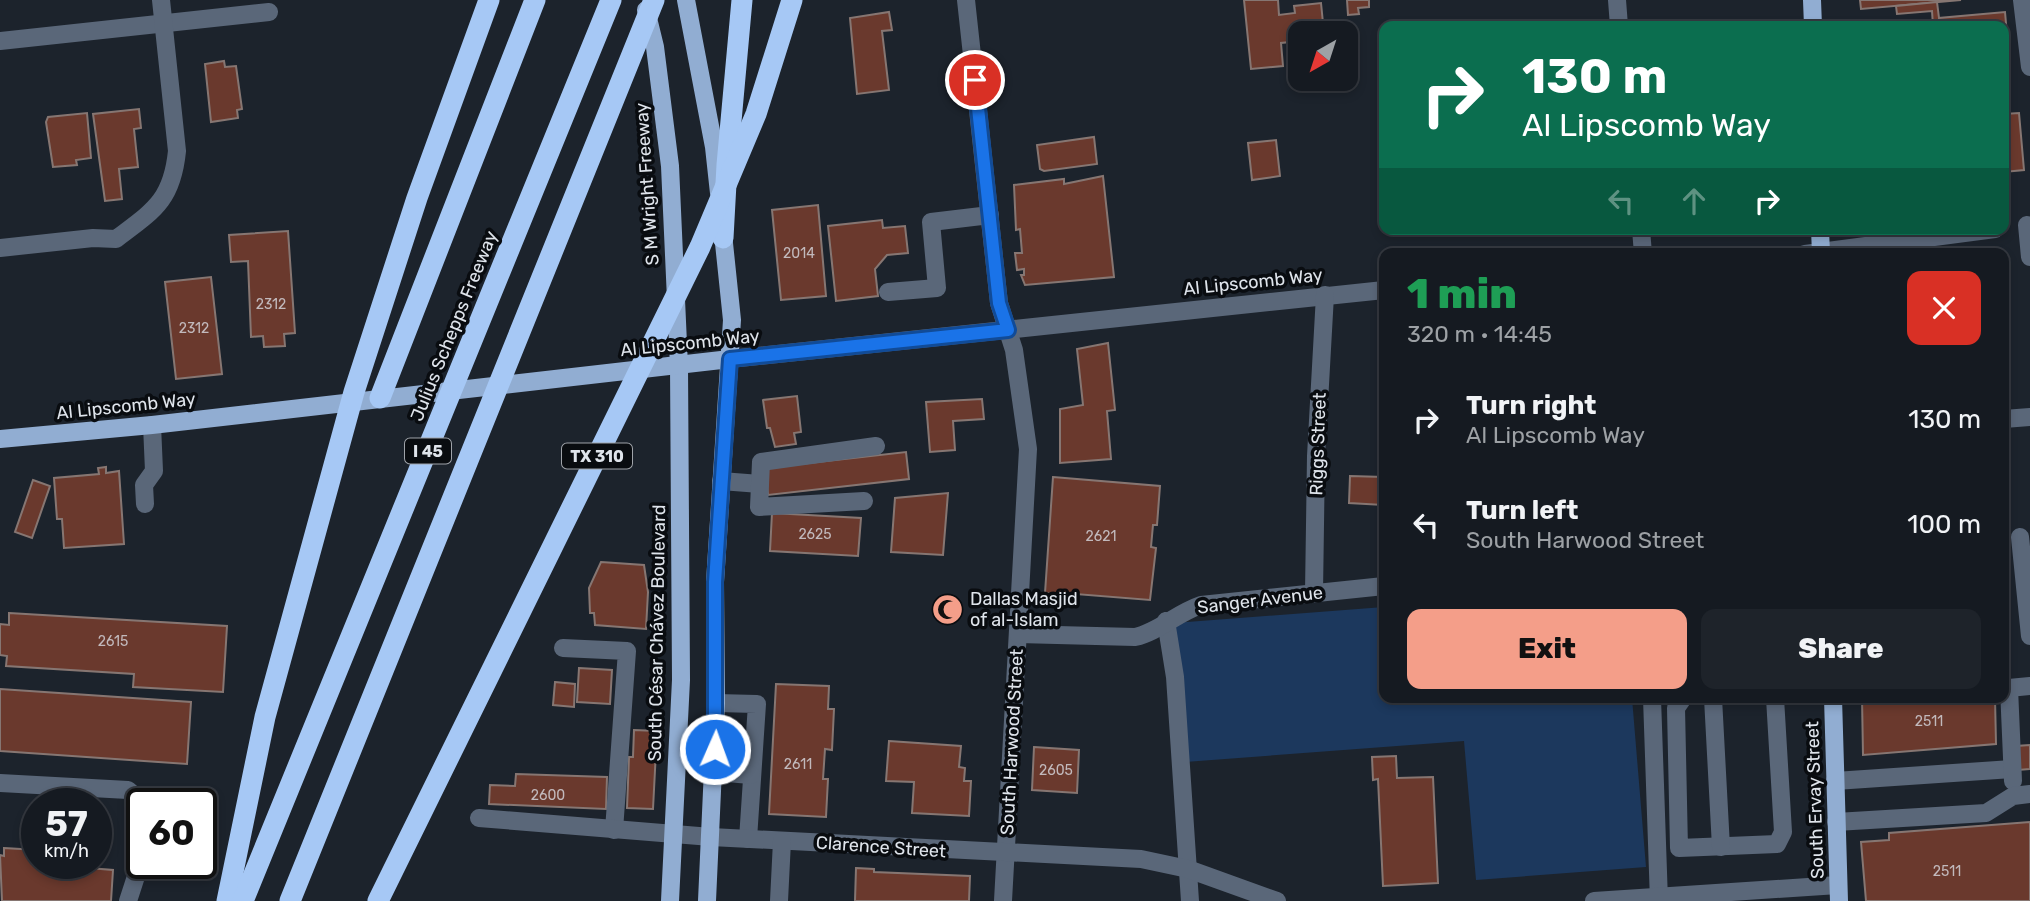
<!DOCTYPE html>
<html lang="en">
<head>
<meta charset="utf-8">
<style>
	body { margin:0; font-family:Rubik,sans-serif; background:#1e232a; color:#f1f3f6; height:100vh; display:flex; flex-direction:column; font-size:26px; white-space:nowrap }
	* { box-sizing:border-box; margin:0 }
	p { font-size:23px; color:#9da1a5 }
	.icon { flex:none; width:38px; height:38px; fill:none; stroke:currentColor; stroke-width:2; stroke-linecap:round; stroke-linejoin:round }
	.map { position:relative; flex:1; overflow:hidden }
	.details { position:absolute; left:1379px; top:248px; width:630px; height:455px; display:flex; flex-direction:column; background:#151a21; border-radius:14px; box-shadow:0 4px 10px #0003,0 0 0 2px #34383f }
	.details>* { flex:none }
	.hud { position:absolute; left:1379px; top:21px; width:630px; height:214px; border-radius:14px; box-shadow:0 4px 10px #0003,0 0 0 2px #34383f; background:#0b6e4f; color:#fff; overflow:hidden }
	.needle { width:46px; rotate:219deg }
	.controls { position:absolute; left:1288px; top:21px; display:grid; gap:14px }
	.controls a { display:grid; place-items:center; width:70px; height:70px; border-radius:14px; background:#151a21; box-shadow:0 4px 10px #0003,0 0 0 2px #34383f; font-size:35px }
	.speed { position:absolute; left:21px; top:788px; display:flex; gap:14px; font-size:35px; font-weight:700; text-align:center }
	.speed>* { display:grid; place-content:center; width:91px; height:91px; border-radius:50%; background:#151a21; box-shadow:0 4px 10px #0003,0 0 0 2px #34383f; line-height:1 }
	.speed small { font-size:18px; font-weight:400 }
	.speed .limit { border:4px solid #111; border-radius:10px; background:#fff; color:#111 }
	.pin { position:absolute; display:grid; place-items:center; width:60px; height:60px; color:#fff; margin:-30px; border:4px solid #fff; border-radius:50%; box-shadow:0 2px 7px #0007 }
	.me { position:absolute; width:77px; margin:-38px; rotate:2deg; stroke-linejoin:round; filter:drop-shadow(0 0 5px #0008) }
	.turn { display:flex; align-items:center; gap:24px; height:147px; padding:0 28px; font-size:32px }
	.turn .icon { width:91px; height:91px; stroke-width:2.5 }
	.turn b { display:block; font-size:49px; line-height:60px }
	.lanes { display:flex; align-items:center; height:66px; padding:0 28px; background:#0003; justify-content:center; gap:35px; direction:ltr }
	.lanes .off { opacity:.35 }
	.round { display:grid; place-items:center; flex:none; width:74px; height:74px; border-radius:14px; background:#1e232a }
	.summary { display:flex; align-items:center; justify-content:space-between; height:119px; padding:0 28px }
	h1 { font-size:42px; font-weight:800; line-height:52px; color:#1e9e55 }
	.action { display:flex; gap:14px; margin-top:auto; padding:14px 28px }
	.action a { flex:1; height:80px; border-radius:14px; background:#f49e89; color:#111; font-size:28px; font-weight:800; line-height:80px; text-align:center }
	.action a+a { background:#1e232a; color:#f1f3f6 }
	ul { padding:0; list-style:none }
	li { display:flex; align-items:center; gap:21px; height:105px; padding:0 28px }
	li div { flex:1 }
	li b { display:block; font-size:26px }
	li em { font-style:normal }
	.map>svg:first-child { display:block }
	.green { fill:#1c385d }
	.building { fill:#6a392d; stroke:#867672; stroke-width:2 }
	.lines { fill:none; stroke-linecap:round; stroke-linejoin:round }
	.minor { stroke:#5a6779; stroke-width:18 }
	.major { stroke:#91add2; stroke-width:18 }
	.highway { stroke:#a6c8f5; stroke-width:21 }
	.highway-bridge { stroke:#a6c8f5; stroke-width:21 }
	.route-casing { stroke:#114b97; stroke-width:18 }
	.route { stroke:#1a73e8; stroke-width:12 }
	.labels { text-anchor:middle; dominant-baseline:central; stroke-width:7; stroke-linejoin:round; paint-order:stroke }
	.number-label { font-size:14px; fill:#c2b9bc }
	.shield { fill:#090c10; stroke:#9fa3a9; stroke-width:2 }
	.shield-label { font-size:16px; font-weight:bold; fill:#dfe4eb }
	.street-label { font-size:18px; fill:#dfe4eb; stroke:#090c10 }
	.poi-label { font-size:18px; fill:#dfe4eb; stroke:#090c10; text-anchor:start }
</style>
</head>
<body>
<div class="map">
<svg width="2030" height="901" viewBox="0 0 2030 901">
	<rect width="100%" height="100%" fill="#1c232c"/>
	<!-- green -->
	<polygon class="green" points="1384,607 1384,698 1632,698 1646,867 1476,880 1464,741 1185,762 1174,623"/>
	<!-- building -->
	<g class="building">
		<polygon points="1244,0 1278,0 1279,15 1295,13 1294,6 1321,3 1324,33 1300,33 1300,41 1281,43 1283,66 1251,69"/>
		<polygon points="1347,0 1369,0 1369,7 1358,8 1359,14 1348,15"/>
		<polygon points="1860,0 1961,0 1861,9"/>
		<polygon points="1937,2 1940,26 1933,26 1932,11 1897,14 1896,6"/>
		<polygon points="889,12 892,30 882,31 889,90 857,94 850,18"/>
		<polygon points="2005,12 2008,46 2004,46 2004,26 1940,26 1939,18"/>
		<polygon points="224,61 225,67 236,66 242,109 237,110 238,118 211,122 205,64"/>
		<polygon points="139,109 141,128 134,129 138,167 119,169 122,199 105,201 93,114"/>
		<polygon points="87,113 91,158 76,160 77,165 53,167 46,122 48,117"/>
		<polygon points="2019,113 2024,170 2004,172 2004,114"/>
		<polygon points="1094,137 1097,164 1044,171 1040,169 1037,145"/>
		<polygon points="1276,140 1280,176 1252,180 1248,143"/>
		<polygon points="1103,176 1114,277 1025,285 1021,275 1024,275 1024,269 1017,270 1015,253 1022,253 1020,229 1016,230 1014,185 1064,179 1064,184"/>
		<polygon points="818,205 826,296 781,300 772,210"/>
		<polygon points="882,220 883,228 905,226 908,253 887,255 875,269 878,296 836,301 828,226"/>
		<polygon points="288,231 295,333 284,334 285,346 264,347 263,336 251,337 248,261 231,262 229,235"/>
		<polygon points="211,277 222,374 176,379 165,282"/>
		<polygon points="1108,343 1115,410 1107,411 1111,459 1060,463 1060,409 1083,405 1077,349"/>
		<polygon points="797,396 801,432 794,433 796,444 775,447 770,428 767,428 763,400"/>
		<polygon points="982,399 984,419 953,421 955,450 930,452 926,402"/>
		<polygon points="906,452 909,479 768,495 765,468"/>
		<polygon points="106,467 106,473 119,471 124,544 64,548 62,519 57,519 54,478 99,474 98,468"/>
		<polygon points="1350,476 1384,477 1383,505 1349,503"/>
		<polygon points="1053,477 1160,486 1157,525 1153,525 1151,547 1156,548 1150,600 1076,594 1075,605 1054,603 1055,594 1045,593"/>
		<polygon points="33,480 50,486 32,538 15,532"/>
		<polygon points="948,493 943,555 891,552 895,498"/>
		<polygon points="772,513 861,518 858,556 770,551"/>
		<polygon points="601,562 644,565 648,592 646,629 595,625 594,613 590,613 589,588"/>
		<polygon points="9,613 227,626 223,692 133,687 134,674 6,666 7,656 0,655 0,624 9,625"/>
		<polygon points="579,668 612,670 610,704 577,702"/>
		<polygon points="555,682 575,684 574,707 553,705"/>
		<polygon points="776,684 829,686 828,709 834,709 832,750 825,749 823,779 828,779 826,817 769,814"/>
		<polygon points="0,689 191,702 187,764 0,751"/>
		<polygon points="1862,698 1995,698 1996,744 1863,755"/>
		<polygon points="634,730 657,731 653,809 627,808 629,757 633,757"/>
		<polygon points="889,741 961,746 959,767 965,768 964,781 971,781 969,816 912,813 914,782 886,781"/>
		<polygon points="2030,745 2030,769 2018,770 2016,746"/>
		<polygon points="1034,747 1079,750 1077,793 1032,790"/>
		<polygon points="1396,756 1397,778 1433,777 1438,883 1383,886 1378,779 1373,780 1372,757"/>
		<polygon points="516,774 607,777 606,809 489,804 490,785 515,786"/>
		<polygon points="2030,822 2030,901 1866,901 1861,842 1889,840 1889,833"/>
		<polygon points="4,848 37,850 37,863 89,863 89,868 113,870 111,901 2,901 0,855 4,856"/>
		<polygon points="856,868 874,869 874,872 970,876 969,901 855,901"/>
	</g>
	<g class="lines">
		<!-- minor -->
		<g class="minor">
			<polyline points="966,0 999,303 1014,350 1028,449 1003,901"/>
			<polyline points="1617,0 1619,26"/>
			<polyline points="2022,0 2030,67"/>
			<polyline points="0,41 269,12"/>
			<polyline points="2027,225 2030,257"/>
			<polyline points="1641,229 1643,254"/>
			<path d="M0 248 93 238 116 239C153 211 172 201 177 151L161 0"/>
			<polyline points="1805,254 1995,229"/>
			<polyline points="888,292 937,288 931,222 990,215"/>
			<polyline points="730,359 1384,290"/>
			<polyline points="2004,419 2030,417"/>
			<polyline points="721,481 760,484"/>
			<polyline points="864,501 759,507 761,462 876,446"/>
			<polyline points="145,504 144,485 154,471 152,425"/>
			<polyline points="2020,537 2030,636"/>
			<polyline points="1314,593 1316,456 1325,295"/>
			<polyline points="1166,621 1175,677 1190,901"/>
			<path d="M1018 634 1135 637C1158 632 1177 613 1201 605L1384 586"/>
			<polyline points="563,648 627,651 614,830"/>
			<polyline points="1652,698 1659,901"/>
			<polyline points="1683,698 1676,708 1679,848 1777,844 1783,832 1775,698"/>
			<polyline points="1713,698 1721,847"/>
			<polyline points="716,703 757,704 748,839"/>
			<polyline points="714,772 751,775"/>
			<polyline points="1835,781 2012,769"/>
			<polyline points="2013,781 2009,688 2030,686"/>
			<polyline points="0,783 128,790 143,803"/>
			<polyline points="479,818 711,837 1141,859 1188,869 1277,901"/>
			<polyline points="1836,822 1986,813 2013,796 2030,794"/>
			<polyline points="128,901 142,858"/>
			<polyline points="779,901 782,841"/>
			<polyline points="1594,901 1838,885"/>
		</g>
		<!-- major -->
		<g class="major">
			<polyline points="686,0 714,147 719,193"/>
			<polyline points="1812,0 1813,26"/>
			<polyline points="646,10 655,47 670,166 679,366 681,680 670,901"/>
			<polyline points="1820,229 1821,254"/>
			<polyline points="0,439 152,425 730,359"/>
			<polyline points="1833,698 1839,901"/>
			<polyline points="707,901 716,703 715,582 732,320 722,224"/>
		</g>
		<!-- highway -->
		<g class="highway">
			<polyline points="723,238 727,165 742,0"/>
			<polyline points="380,398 535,0"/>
		</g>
		<!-- highway-bridge -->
		<g class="highway-bridge">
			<polyline points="227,901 265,717 354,392 417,198 489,0"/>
			<polyline points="243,901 611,0"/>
			<polyline points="290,901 654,0"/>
			<polyline points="378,901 700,247 756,114 792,0"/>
		</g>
	</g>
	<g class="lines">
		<defs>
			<polyline id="route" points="715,749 715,582 730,359 1008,330 999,303 975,80"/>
		</defs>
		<!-- route casing -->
		<use href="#route" class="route-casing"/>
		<!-- route -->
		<use href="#route" class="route"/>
	</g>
	<!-- icons -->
	<defs>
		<symbol id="mosque-disc" viewBox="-11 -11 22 22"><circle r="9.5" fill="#f49e89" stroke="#090c10"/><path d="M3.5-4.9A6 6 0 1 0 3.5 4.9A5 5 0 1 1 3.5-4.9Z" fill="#111"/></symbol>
	</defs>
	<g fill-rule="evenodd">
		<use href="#mosque-disc" x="930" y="592" width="35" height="35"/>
	</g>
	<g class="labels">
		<!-- number labels -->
		<g class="number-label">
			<text x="799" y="253">2014</text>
			<text x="271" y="304">2312</text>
			<text x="194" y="328">2312</text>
			<text x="815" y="534">2625</text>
			<text x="1101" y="536">2621</text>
			<text x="113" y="641">2615</text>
			<text x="1929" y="721">2511</text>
			<text x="798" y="764">2611</text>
			<text x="1056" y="770">2605</text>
			<text x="548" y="795">2600</text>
			<text x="1947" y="871">2511</text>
		</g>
		<!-- shield labels -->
		<g class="shield">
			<rect x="405" y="438.5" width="46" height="25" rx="5"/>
			<rect x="562" y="443.5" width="70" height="25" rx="5"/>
		</g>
		<g class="shield-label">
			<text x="428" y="451">I 45</text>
			<text x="597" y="456">TX 310</text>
		</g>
		<!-- street labels -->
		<g class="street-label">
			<text transform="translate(647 184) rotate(-94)">S M Wright Freeway</text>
			<text transform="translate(1253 282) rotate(-6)">Al Lipscomb Way</text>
			<text transform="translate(454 326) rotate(-68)">Julius Schepps Freeway</text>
			<text transform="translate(690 343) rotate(-6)">Al Lipscomb Way</text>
			<text transform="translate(126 406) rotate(-6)">Al Lipscomb Way</text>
			<text transform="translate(1318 444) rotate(-88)">Riggs Street</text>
			<text transform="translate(1260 600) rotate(-7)">Sanger Avenue</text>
			<text transform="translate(657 633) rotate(-89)">South César Chávez Boulevard</text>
			<text transform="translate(1012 742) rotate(-87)">South Harwood Street</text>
			<text transform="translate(1815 800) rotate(-92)">South Ervay Street</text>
			<text transform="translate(881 847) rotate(4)">Clarence Street</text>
		</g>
		<!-- poi labels -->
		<g class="poi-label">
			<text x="970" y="599">Dallas Masjid<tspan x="970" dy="21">of al-Islam</tspan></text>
		</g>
	</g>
</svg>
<div class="controls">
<a><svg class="needle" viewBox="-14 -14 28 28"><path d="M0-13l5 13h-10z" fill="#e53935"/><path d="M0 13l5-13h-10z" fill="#9da1a5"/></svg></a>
</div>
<div class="speed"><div>57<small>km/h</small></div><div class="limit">60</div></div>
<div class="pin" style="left:975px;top:80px;background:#d93025"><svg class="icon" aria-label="arrive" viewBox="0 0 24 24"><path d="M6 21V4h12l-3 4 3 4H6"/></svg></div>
<svg class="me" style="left:715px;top:749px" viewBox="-20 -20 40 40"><circle r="17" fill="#1a73e8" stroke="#fff" stroke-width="3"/><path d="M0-11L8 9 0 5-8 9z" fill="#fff"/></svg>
<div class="hud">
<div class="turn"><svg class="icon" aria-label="right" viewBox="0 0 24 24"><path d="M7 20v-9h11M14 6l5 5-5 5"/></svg><div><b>130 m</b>Al Lipscomb Way</div></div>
<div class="lanes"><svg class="icon off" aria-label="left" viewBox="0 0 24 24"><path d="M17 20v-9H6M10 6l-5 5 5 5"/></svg><svg class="icon off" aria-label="ahead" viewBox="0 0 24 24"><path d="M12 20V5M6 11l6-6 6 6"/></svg><svg class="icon" aria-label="right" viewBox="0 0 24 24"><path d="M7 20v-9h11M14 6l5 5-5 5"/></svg></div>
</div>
<section class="details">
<div class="summary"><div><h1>1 min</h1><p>320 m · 14:45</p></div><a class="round" style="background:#d93025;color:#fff"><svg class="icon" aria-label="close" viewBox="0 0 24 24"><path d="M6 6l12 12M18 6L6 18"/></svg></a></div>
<ul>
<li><svg class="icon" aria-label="right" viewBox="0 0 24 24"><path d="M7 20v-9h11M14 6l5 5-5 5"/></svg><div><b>Turn right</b><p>Al Lipscomb Way</p></div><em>130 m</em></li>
<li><svg class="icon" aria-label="left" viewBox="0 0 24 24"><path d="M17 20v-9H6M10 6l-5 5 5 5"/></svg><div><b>Turn left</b><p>South Harwood Street</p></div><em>100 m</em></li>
</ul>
<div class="action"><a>Exit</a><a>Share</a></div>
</section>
</div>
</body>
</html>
